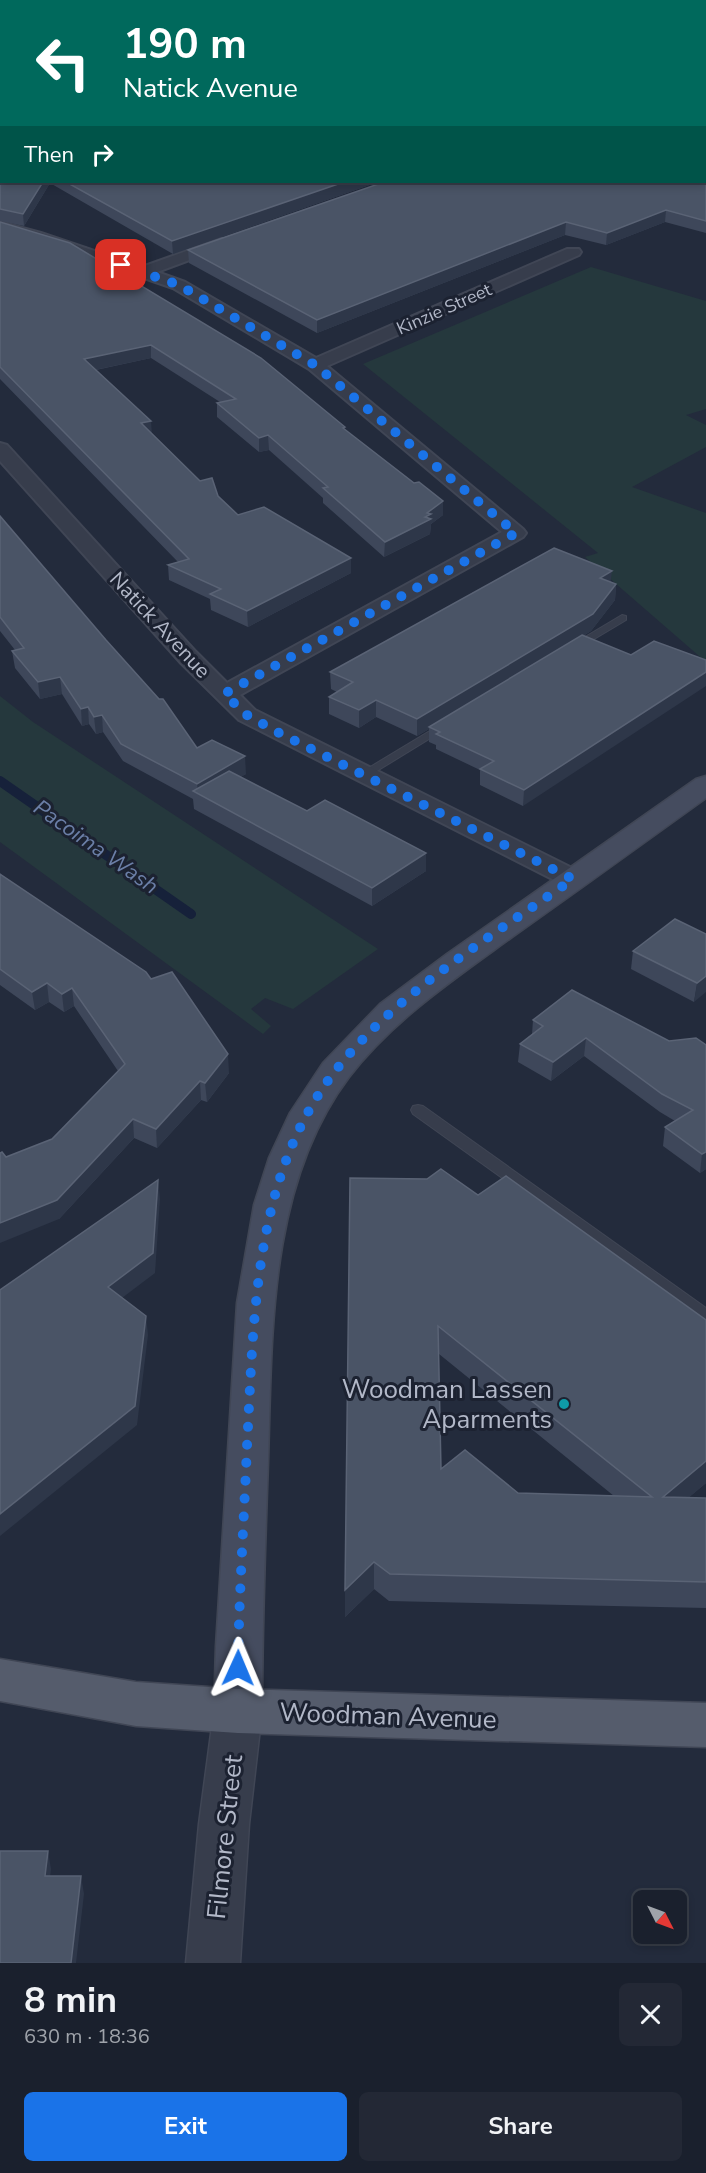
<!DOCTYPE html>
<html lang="en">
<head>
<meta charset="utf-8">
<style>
	body { margin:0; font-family:"Nunito Sans",sans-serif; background:#232835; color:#f1f3f6; height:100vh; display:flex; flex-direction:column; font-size:22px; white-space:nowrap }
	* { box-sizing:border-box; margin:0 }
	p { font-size:20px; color:#9fa3aa }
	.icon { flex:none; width:33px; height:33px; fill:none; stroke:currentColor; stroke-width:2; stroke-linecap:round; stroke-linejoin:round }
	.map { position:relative; height:1963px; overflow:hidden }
	.drawer { display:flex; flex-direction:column; background:#1a202d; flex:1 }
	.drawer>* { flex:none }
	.top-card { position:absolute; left:0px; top:0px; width:706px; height:183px; box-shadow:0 3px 9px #0003,0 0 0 2px #383e49; background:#00695c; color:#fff; overflow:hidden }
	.needle { width:39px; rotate:132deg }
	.fabs { position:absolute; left:633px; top:1890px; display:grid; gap:12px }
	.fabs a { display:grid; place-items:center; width:54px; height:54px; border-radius:9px; background:#1a202d; box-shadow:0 3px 9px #0003,0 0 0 2px #383e49; font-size:30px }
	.pin { position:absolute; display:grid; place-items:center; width:51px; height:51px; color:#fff; margin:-26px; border-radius:12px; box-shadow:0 3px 9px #0006 }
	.me { position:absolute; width:66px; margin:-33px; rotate:1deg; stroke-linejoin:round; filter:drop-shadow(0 0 4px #0008) }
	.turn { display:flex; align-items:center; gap:21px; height:126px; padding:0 24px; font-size:27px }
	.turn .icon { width:78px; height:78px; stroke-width:2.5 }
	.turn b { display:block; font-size:42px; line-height:51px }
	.then { display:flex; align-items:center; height:57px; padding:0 24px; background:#0003; gap:12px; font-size:22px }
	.round { display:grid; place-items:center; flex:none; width:63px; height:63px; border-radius:9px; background:#232835 }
	.summary { display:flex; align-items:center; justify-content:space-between; height:102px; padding:0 24px }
	h1 { font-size:36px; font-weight:700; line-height:45px }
	.cta { display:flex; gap:12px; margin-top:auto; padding:12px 24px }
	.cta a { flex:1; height:69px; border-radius:9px; background:#1a73e8; color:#fff; font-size:24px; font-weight:700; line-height:69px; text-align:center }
	.cta a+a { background:#232835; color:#f1f3f6 }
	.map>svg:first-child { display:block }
	.green { fill:#25383d }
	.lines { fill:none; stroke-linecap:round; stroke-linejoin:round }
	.stream { stroke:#16213a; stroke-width:10 }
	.service-casing { stroke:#404655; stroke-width:2 }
	.minor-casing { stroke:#404655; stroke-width:4 }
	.tertiary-casing { stroke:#404655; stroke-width:3 }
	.secondary-casing { stroke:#404655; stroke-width:3 }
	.primary-casing { stroke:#404655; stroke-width:3 }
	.service { fill:#373d4c; fill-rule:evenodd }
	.minor { fill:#373d4c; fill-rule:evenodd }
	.tertiary { fill:#373d4c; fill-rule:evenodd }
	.secondary { fill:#454c5f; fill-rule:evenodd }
	.primary { fill:#555c6c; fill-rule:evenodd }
	.wall { fill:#3e475a; fill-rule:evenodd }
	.shaded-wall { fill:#2e3749 }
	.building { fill:#4a5466; stroke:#5a6375; stroke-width:1.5; fill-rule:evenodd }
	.route { stroke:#1a73e8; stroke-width:10; stroke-dasharray:0 18 }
	.culture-dot { fill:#0f9aa8; stroke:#1c2231; stroke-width:2 }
	.labels { text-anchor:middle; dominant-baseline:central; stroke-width:6; stroke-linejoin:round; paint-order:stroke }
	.far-street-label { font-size:18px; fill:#b2b8c8; stroke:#1c2231 }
	.street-label { font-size:21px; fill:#b2b8c8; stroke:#1c2231 }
	.water-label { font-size:22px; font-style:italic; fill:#6b7fa7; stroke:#1c2231 }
	.near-poi-label { font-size:26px; fill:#b2b8c8; stroke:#1c2231; text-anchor:end }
	.near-street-label { font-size:26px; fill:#b2b8c8; stroke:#1c2231 }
</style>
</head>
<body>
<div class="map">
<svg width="706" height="1963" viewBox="0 0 706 1963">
	<rect width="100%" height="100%" fill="#232b3c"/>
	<!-- green -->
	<g class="green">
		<polygon points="591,267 706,301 706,409 686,415 706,425 706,447 632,487 706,513 706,662 585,557 598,553 363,364"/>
		<polygon points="0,696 33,722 378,949 293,1009 265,998 251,1009 271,1026 263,1034 0,842"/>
	</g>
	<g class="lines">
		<!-- stream -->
		<polyline class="stream" points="0,781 191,914"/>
		<defs>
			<g id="service">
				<polygon points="622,615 626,616 626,620 579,648 571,648 570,646"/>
				<polygon points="443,723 449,726 447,728 367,777 363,779 357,775"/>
				<polygon points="418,1105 423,1106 706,1308 706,1322 700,1320 413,1114 411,1110 413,1106"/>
			</g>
			<polygon id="minor" points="0,222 41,233 142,267 220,239 230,239 233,242 230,245 157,272 185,282 316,358 567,249 579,249 581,252 579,255 327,366 523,529 526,533 523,537 240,695 255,710 582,873 586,879 582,885 573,887 564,885 239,720 180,662 0,461 0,443 7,445 196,652 227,683 502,532 309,369 173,288 31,239 0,232"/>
			<polygon id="tertiary" points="238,1689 255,1696 262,1711 249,1824 240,1963 186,1963 199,1824 214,1711 221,1696"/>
			<path id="secondary" d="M706 776V798C641 845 577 891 512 937 454 979 393 1020 349 1077 268 1184 272 1335 268 1462 265 1545 262 1628 262 1711L255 1726 238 1733 221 1726 214 1711 216 1646 237 1303 254 1205 269 1158 290 1113 323 1063 380 1004 447 954 696 779Z"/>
			<polygon id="primary" points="0,1659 136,1682 238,1689 706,1703 706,1747 238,1733 136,1726 0,1701"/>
		</defs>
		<!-- service casing -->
		<use href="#service" class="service-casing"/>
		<!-- minor casing -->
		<use href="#minor" class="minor-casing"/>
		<!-- tertiary casing -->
		<use href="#tertiary" class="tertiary-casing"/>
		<!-- secondary casing -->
		<use href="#secondary" class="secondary-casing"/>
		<!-- primary casing -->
		<use href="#primary" class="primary-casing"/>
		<!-- service -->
		<use href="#service" class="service"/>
		<!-- minor -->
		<use href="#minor" class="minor"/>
		<!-- tertiary -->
		<use href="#tertiary" class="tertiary"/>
		<!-- secondary -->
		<use href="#secondary" class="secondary"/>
		<!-- primary -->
		<use href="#primary" class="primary"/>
	</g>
	<!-- wall -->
	<g class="wall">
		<polygon points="0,0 706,0 706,233 665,222 606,245 565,235 317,333 189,263 188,250 705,182 705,2 2,2 2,182 378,182 173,254 50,183 24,226 0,221"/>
		<polygon points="0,222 345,430 443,515 431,524 430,534 384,557 323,503 323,498 269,450 259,452 217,417 217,403 220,402 151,358 96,370 152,434 200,481 218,496 238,515 351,558 351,573 248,627 211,610 210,599 169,580 168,565 178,562 0,379"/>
		<polygon points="0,516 197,748 246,774 240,777 426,871 372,906 194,809 193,799 123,761 103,732 96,734 89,724 82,726 62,694 40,699 15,668 12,651 15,650 0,631"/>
		<polygon points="611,582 616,584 615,600 591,631 583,636 523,806 480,785 480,770 436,749 436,745 429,742 429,729 417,736 376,717 359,728 329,714 329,697 337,692 331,689 330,672"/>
		<polygon points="0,874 229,1073 207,1102 201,1100 157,1148 134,1138 59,1219 6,1157 52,1139 118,1071 74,1006 64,1012 49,1002 35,1010 0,985"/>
		<polygon points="706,934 694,1002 631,969 633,951"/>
		<polygon points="533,1020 669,1041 706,1045 706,1169 700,1173 663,1146 665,1127 675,1121 660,1112 584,1056 551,1081 518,1062 520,1044 532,1034"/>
		<path d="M478 1195 706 1320V1483L689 1497 706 1498V1608L389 1601 374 1589 345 1617ZM439 1354 614 1496 518 1493 441 1469Z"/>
	</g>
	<!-- shaded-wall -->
	<g class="shaded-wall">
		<polygon points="0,33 1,33 2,38 2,43 0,44"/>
		<polygon points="43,182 50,182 50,183 24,226 23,214"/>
		<polygon points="344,182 378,182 173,254 172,241"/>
		<polygon points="666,210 665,222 606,245 607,233"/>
		<polygon points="566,222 565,235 317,333 317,320"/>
		<polygon points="151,345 151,358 85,372 84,359"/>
		<polygon points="151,421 152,435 141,423"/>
		<polygon points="268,435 269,450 259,452 259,438"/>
		<polygon points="443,501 443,515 431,524 430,534 384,557 385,542"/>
		<polygon points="351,558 351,573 248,627 247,611"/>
		<polygon points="612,571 610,587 600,578"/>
		<polygon points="616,584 615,600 591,631 431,728 429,727 429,729 417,736 417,719"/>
		<polygon points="706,672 706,686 523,806 524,790"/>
		<polygon points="60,677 62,694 40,699 38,682"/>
		<polygon points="376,700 376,717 359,728 359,710"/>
		<polygon points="88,707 89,724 82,726 81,709"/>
		<polygon points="102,715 103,732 96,734 94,717"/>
		<polygon points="245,756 246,774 205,798 198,794 197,784"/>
		<polygon points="426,853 426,871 372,906 372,888"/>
		<polygon points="706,976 706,992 694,1002 697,983"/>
		<polygon points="47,983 49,1002 35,1010 32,992"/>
		<polygon points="72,988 74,1006 64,1012 62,994"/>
		<polygon points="586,1038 584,1056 551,1081 553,1062"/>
		<polygon points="228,1054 229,1073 207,1102 205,1083"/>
		<polygon points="200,1081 201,1100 157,1148 156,1129"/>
		<polygon points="133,1119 134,1138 59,1219 0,1243 0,1223"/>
		<polygon points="706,1152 706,1169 700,1173 702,1154"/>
		<polygon points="158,1180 160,1199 155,1273 110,1307 108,1287"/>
		<polygon points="146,1316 148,1335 137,1425 0,1536 0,1514"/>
		<polygon points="706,1461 706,1483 659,1523 663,1497"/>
		<polygon points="374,1562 374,1589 345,1617 345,1590"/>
		<polygon points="48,1851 51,1869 48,1894 45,1876"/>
		<polygon points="81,1876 84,1894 76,1963 71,1963"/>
	</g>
	<!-- building -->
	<g class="building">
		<polygon points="0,0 704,0 704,2 2,2 2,35 1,33 0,33"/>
		<polygon points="706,2 706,67 705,67 705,3"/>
		<polygon points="2,43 2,182 43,182 23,214 0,209 0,44"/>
		<polygon points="705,77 706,78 706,157 705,157"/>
		<polygon points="705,167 706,168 706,221 666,210 607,233 566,222 317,320 188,250 384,182 705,182"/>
		<polygon points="66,182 344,182 172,241"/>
		<polygon points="0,222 70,243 261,358 345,427 343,428 414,483 419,482 443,501 427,513 431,514 425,517 431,519 385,542 323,488 328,487 268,435 259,438 217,403 236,399 151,345 84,359 151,421 141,423 200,481 212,478 218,496 238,515 264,507 351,558 247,611 210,594 221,589 168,565 189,559 0,367"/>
		<polygon points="0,516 106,640 159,699 163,699 197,748 212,740 245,756 197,784 121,744 102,715 94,717 88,707 81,709 60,677 38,682 12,651 24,648 0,617"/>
		<polygon points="554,548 612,571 600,578 616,584 593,614 417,719 376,700 359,710 329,697 353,682 330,672"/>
		<polygon points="582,635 631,655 654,641 706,660 706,672 524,790 480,769 494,761 436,734 440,732 429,727"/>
		<polygon points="229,771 307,811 325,800 426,853 372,888 193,791"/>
		<polygon points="0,874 146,972 151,979 172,972 228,1054 205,1083 200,1081 156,1129 133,1119 57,1200 0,1223 0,1153 2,1152 6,1157 52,1139 125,1064 72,988 62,994 47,983 32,992 0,969"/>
		<polygon points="675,919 706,934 706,976 697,983 633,951"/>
		<polygon points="572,990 669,1041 696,1038 706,1045 706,1152 702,1154 665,1127 693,1110 662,1094 586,1038 553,1062 520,1044 543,1026 533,1020"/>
		<path d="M441 1169 478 1195 506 1176 706 1320V1461L663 1497 706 1498V1582L390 1574 374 1562 345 1590 350 1178 427 1179ZM438 1326 652 1497 518 1493 465 1450 441 1469Z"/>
		<polygon points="158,1180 153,1253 108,1287 146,1316 135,1406 0,1514 0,1290"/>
		<polygon points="0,1851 48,1851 45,1876 81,1876 71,1963 0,1963"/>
	</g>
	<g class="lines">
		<!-- route -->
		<path class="route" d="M121 265 179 285 315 365 516 533 224 694 247 715 281 734 573 879C495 934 395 994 336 1070 253 1175 254 1319 247 1446 244 1520 239 1594 238 1668"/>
	</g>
	<!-- markers -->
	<circle class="culture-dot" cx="564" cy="1404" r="6"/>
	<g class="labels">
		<!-- far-street labels -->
		<g class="far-street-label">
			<text transform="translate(444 309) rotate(-24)">Kinzie Street</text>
		</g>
		<!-- street labels -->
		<g class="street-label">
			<text transform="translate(160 625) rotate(47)">Natick Avenue</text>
		</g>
		<!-- water labels -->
		<g class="water-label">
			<text transform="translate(96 847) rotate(35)">Pacoima Wash</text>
		</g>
		<!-- near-poi labels -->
		<g class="near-poi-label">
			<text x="552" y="1389">Woodman Lassen<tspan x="552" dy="30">Aparments</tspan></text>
		</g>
		<!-- near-street labels -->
		<g class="near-street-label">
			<text transform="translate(388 1716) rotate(2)">Woodman Avenue</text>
			<text transform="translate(225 1837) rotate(-84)">Filmore Street</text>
		</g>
	</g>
</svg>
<div class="fabs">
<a><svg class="needle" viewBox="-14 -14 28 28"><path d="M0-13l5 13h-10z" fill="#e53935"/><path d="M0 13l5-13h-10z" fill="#9fa3aa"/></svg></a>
</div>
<div class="pin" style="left:121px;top:265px;background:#d93025"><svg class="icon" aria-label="arrive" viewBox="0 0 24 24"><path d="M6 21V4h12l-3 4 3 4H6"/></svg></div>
<svg class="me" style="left:238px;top:1668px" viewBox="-20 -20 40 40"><path d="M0-17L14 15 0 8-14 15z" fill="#1a73e8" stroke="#fff" stroke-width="4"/></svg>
<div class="top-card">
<div class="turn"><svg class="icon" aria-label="left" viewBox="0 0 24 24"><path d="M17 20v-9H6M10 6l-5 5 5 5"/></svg><div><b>190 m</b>Natick Avenue</div></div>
<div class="then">Then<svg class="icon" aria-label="right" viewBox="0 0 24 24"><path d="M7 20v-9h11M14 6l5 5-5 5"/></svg></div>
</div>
</div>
<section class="drawer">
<div class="summary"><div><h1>8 min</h1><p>630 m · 18:36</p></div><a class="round"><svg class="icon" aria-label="close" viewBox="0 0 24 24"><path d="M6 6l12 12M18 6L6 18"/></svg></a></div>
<div class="cta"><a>Exit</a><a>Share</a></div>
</section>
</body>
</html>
